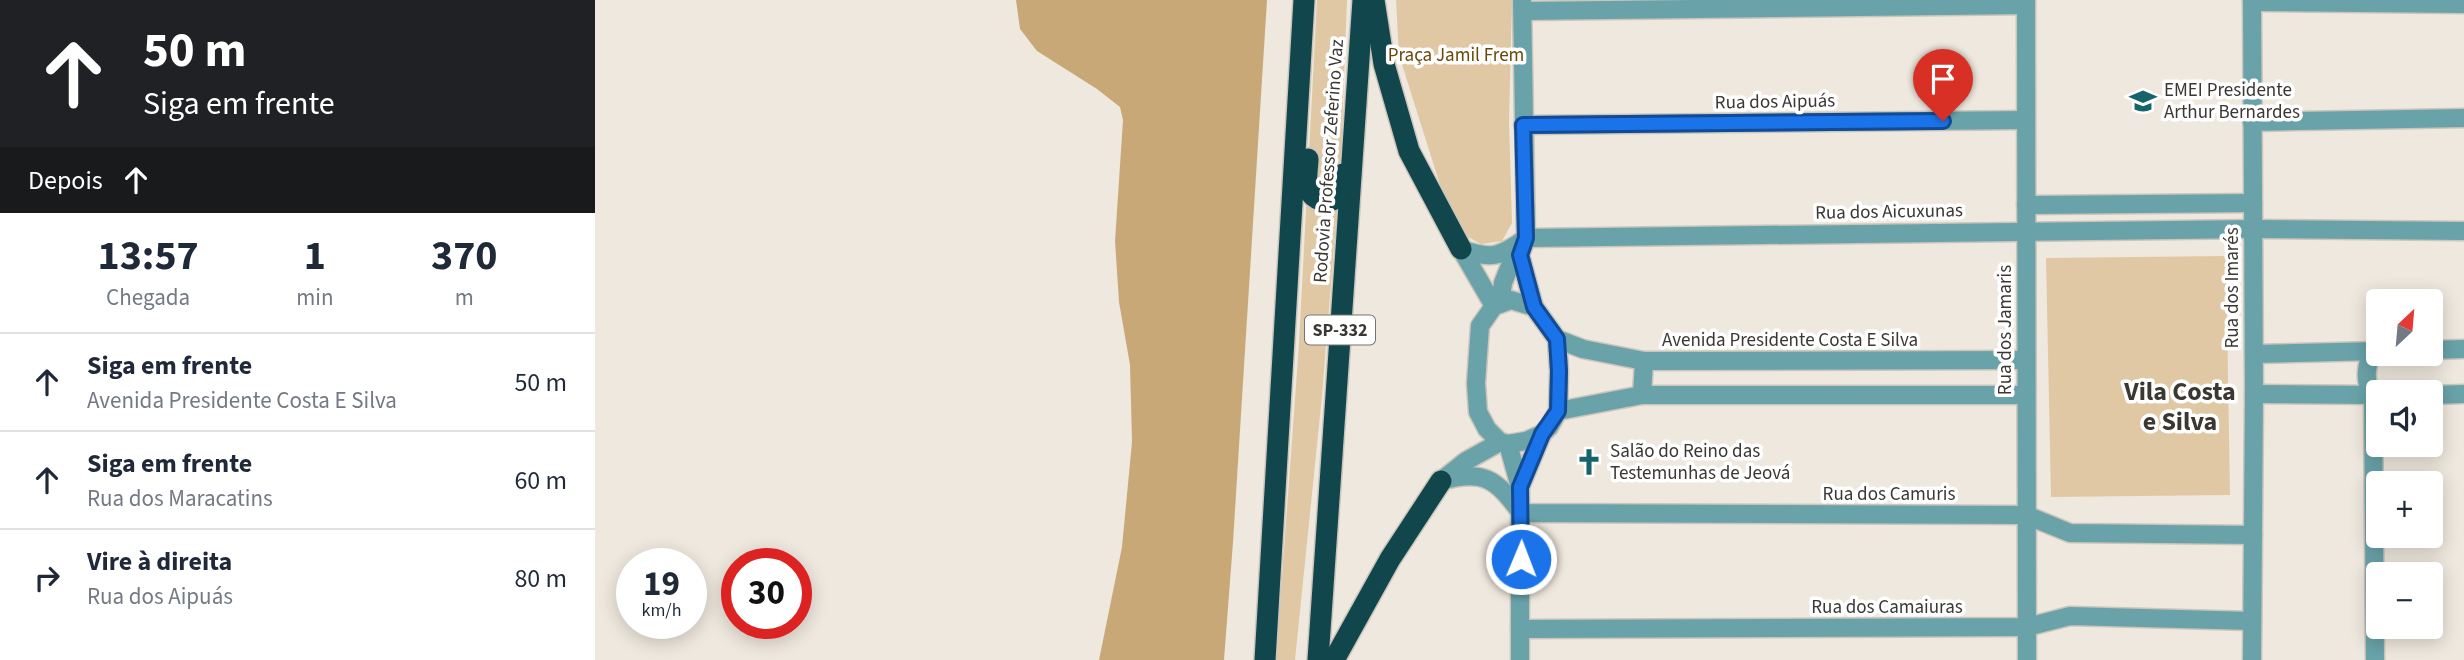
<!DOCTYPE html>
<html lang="pt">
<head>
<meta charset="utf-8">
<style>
	body { margin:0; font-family:"Source Sans 3",sans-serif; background:#f6f6f7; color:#1f2937; height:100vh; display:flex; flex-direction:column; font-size:26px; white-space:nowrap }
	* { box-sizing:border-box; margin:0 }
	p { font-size:23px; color:#747a83 }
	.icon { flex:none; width:38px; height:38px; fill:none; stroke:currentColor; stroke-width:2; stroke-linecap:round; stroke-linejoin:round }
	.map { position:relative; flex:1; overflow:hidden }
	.drawer { display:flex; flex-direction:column; background:#fff; width:595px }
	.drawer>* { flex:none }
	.top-card { background:#202124; color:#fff; overflow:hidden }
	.needle { width:46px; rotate:26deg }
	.controls { position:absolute; left:1771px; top:289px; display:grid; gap:14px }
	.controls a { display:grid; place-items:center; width:77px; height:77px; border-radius:7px; background:#fff; box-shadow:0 4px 18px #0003; font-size:35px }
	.speed { position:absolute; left:21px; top:548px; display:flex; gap:14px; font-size:35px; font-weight:700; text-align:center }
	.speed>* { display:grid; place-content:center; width:91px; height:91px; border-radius:50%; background:#fff; box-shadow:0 4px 18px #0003; line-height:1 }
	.speed small { font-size:18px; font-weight:400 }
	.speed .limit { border:10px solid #d22; background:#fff; color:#111 }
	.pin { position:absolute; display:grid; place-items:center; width:60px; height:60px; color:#fff; margin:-72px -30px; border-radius:50% 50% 50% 0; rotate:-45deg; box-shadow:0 0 7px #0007 }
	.pin .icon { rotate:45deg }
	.me { position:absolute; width:77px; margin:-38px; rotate:1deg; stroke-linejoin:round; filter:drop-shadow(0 0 5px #0008) }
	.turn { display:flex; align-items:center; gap:24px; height:147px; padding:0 28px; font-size:32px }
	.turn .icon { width:91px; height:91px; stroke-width:2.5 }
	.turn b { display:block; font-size:49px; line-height:60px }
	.then { display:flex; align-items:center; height:66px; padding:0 28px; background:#0003; gap:14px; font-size:26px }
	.eta { display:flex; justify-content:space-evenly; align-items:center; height:119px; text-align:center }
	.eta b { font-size:42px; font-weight:700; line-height:49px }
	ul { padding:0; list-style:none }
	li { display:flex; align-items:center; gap:21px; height:98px; padding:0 28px; border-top:2px solid #e0e1e3 }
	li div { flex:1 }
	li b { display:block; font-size:26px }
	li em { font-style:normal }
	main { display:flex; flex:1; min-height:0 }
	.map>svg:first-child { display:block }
	.green { fill:#e0c8a5 }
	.forest { fill:#c9a877 }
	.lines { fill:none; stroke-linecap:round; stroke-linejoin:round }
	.minor-casing { stroke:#cbc5bc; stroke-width:21 }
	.highway-casing { stroke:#cbc5bc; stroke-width:24 }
	.minor { stroke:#69a3a9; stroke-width:18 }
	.highway { stroke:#11464c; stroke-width:21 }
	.route-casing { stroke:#114b97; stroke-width:18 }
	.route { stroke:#1a73e8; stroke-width:12 }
	.labels { text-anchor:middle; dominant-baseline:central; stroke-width:7; stroke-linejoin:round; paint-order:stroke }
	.shield { fill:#fff; stroke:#767471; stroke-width:2 }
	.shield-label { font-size:18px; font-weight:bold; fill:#3b3834 }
	.park-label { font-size:19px; fill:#69480a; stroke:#fff }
	.poi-label { font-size:19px; fill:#3b3834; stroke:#fff; text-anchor:start }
	.street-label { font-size:19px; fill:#3b3834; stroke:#fff }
	.district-label { font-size:26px; font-weight:bold; fill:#3b3834; stroke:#fff }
</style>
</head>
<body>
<main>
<section class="drawer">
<div class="top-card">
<div class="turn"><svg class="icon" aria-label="ahead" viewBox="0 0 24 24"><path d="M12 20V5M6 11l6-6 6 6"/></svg><div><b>50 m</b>Siga em frente</div></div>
<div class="then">Depois<svg class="icon" aria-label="ahead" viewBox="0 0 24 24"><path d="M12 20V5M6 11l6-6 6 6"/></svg></div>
</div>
<div class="eta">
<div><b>13:57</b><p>Chegada</p></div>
<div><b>1</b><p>min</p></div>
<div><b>370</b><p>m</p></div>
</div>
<ul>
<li><svg class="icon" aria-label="ahead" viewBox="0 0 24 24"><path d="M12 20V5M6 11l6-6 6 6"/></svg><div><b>Siga em frente</b><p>Avenida Presidente Costa E Silva</p></div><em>50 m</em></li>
<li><svg class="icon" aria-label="ahead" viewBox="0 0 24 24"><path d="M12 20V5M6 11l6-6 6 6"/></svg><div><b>Siga em frente</b><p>Rua dos Maracatins</p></div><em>60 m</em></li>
<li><svg class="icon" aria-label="right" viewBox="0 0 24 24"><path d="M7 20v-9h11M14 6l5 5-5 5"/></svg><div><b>Vire à direita</b><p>Rua dos Aipuás</p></div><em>80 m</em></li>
</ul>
</section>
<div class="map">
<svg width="1869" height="660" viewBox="0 0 1869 660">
	<rect width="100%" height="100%" fill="#efe8de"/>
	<!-- green -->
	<g class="green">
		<polygon points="722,0 752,0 746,158 727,396 700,660 681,660 704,344"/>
		<polygon points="801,0 917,0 914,121 917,223 907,241 886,244 859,229 804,55"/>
		<polygon points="1631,256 1635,495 1456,497 1451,258"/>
	</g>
	<!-- forest -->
	<polygon class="forest" points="421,0 672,0 638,542 629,660 504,660 527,547 537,442 535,365 524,302 520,241 528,120 525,107 502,89 442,51 425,29"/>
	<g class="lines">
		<defs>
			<g id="minor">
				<polyline points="1431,0 1432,660"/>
				<polyline points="1657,0 1659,394 1657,660"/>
				<polyline points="1657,2 1869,4"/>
				<polyline points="928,11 1431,5"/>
				<polyline points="1657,122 1869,118"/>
				<polyline points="928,125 1431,120"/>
				<polyline points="1431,205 1658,203"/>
				<path d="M866 249C896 260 905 257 931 238L1658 229 1869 231"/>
				<polyline points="866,249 899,306"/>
				<polyline points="925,255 939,307"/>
				<polygon points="916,300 939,307 962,339 964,371 963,411 954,427 947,434 931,441 913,444 905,442 892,429 883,412 881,383 885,326 899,306"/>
				<polyline points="905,304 908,283 914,268 925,255 931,238 927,0"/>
				<polyline points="962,339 988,349 1049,361 1431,360"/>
				<polyline points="1836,350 1869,349"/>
				<path d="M1776 351C1772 368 1768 380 1778 395L1780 660"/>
				<polyline points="1659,354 1783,351"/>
				<polyline points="1659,394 1783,395"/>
				<polyline points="1047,395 1049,361"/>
				<polyline points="1836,395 1869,394"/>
				<polyline points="963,411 1047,395 1431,395"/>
				<polyline points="913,444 925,487 925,660"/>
				<polyline points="851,477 871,461 905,442"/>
				<path d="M846 481C889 469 901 479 926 513L1431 515 1475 533 1658 535"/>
				<polyline points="925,487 947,434"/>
				<polyline points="925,629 1432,627 1475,616 1657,621"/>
			</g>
			<g id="highway">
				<polyline points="779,0 789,64 814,151 866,249"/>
				<path d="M713 159C713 168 710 179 713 188 717 200 735 207 744 195 748 189 748 181 748 174"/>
				<polyline points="670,660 709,0"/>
				<polyline points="723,660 768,0"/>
				<polyline points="739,660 795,559 846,481"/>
			</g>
		</defs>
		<!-- minor casing -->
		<use href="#minor" class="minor-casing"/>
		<!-- highway casing -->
		<use href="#highway" class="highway-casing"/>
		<!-- minor -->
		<use href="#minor" class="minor"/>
		<!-- highway -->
		<use href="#highway" class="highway"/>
	</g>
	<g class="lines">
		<defs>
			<polyline id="route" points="926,559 925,487 947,434 963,411 964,371 962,339 939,307 925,255 931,238 928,125 1348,121"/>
		</defs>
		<!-- route casing -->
		<use href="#route" class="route-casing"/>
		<!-- route -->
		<use href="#route" class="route"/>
	</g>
	<!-- icons -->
	<defs>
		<symbol id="school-bare" viewBox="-9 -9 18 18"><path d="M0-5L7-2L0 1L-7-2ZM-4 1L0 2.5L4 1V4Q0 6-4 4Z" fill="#15636b" stroke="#fff" stroke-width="2.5" paint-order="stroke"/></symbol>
		<symbol id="church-bare" viewBox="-9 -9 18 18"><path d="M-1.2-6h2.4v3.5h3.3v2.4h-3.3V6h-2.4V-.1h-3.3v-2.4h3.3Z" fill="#15636b" stroke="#fff" stroke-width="2.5" paint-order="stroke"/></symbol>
	</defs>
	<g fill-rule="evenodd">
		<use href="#school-bare" x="1529" y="82" width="38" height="38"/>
		<use href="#church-bare" x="975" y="443" width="38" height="38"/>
	</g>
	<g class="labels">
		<!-- shield labels -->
		<rect class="shield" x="710" y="315.5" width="70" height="29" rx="5"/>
		<g class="shield-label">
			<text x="745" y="330">SP-332</text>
		</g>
		<!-- park labels -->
		<g class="park-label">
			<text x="861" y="55">Praça Jamil Frem</text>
		</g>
		<!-- poi labels -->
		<g class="poi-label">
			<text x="1569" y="90">EMEI Presidente<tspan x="1569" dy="22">Arthur Bernardes</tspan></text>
			<text x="1015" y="451">Salão do Reino das<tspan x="1015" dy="22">Testemunhas de Jeová</tspan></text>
		</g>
		<!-- street labels -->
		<g class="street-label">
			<text transform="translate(1180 102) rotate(-1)">Rua dos Aipuás</text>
			<text transform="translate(734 161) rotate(-86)">Rodovia Professor Zeferino Vaz</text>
			<text transform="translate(1294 212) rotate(-1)">Rua dos Aicuxunas</text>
			<text transform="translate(1637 288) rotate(-90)">Rua dos Imarés</text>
			<text transform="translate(1410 330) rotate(-90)">Rua dos Jamaris</text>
			<text x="1195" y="340">Avenida Presidente Costa E Silva</text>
			<text x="1294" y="494">Rua dos Camuris</text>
			<text x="1292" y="607">Rua dos Camaiuras</text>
		</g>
		<!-- district labels -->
		<g class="district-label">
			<text x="1585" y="391">Vila Costa<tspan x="1585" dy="30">e Silva</tspan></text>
		</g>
	</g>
</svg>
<div class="controls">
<a><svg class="needle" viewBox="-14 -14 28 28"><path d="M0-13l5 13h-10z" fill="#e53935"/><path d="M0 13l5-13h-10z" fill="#747a83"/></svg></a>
<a><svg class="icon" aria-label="sound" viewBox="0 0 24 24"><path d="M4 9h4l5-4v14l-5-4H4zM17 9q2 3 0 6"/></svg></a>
<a>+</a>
<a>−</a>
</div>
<div class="speed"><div>19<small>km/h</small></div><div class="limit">30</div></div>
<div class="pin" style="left:1348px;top:121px;background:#d93025"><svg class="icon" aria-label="arrive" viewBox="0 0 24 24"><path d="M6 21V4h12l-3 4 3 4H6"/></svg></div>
<svg class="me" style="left:926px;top:559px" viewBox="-20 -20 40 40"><circle r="17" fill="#1a73e8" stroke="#fff" stroke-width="3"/><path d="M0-11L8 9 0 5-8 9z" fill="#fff"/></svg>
</div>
</main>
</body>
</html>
